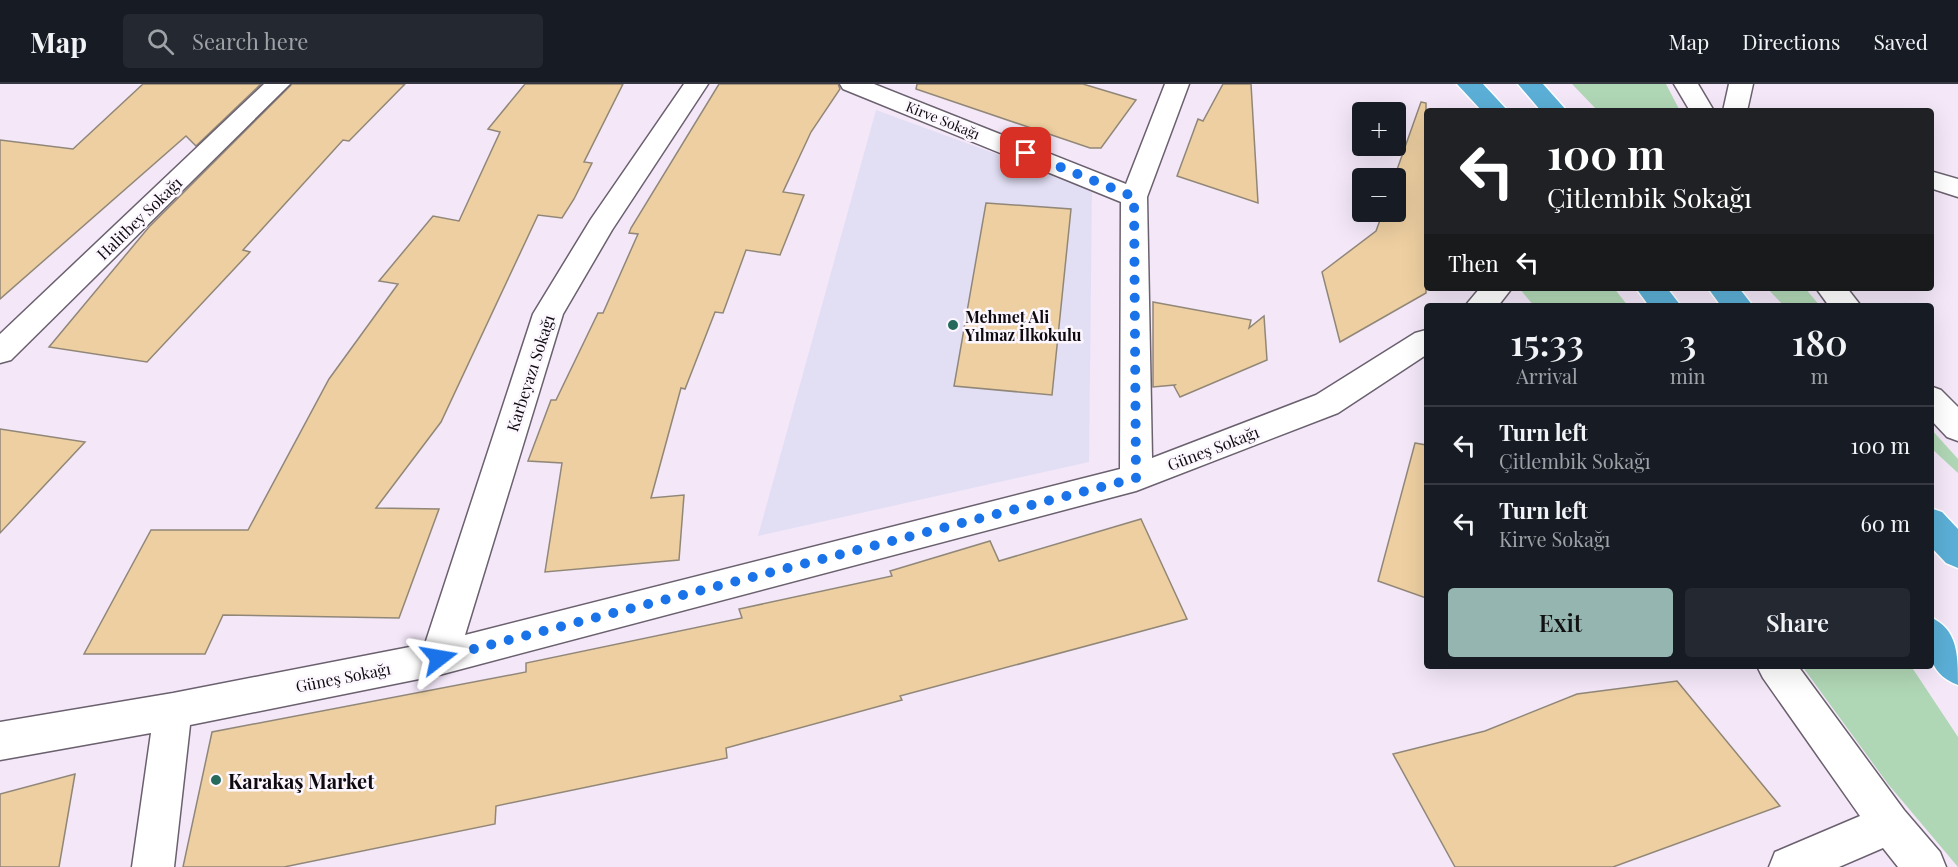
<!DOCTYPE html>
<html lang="en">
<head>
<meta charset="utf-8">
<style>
	body { margin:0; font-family:"Playfair Display",serif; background:#242831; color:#f1f3f6; height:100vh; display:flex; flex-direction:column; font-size:22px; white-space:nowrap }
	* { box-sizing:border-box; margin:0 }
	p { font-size:20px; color:#9ea1a6 }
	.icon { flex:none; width:33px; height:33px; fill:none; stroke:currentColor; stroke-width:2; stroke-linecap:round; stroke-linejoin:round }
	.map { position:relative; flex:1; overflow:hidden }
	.sheet { position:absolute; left:1424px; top:219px; width:510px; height:366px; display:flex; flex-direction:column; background:#171b24; border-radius:6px; box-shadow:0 6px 24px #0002 }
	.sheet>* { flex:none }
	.hud { position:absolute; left:1424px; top:24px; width:510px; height:183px; border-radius:6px; box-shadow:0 6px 24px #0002; background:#202124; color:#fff; overflow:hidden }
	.tools { position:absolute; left:1352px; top:18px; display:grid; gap:12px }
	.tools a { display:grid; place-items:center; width:54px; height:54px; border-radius:6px; background:#171b24; box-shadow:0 6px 24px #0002; font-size:30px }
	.pin { position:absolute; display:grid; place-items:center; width:51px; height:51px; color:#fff; margin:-26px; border-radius:12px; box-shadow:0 3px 9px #0006 }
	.me { position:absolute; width:66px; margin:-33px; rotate:76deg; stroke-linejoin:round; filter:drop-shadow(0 0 4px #0008) }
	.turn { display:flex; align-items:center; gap:21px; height:126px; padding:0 24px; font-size:27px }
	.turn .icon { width:78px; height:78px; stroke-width:2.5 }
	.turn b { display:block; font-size:42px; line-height:51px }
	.then { display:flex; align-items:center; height:57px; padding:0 24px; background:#0003; gap:12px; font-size:22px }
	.eta { display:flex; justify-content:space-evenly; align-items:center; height:102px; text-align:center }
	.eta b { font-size:36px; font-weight:600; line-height:42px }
	.button { display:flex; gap:12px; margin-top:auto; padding:12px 24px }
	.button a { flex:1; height:69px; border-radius:6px; background:#95b5b0; color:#111; font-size:24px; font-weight:600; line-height:69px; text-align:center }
	.button a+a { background:#242831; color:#f1f3f6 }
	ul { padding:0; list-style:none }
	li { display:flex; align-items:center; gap:18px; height:78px; padding:0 24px; border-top:2px solid #363941 }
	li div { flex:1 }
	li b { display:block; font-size:22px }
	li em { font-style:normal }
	header { display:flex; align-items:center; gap:36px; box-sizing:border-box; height:84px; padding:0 30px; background:#171b24; border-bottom:2px solid #363941 }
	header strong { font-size:28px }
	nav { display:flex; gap:33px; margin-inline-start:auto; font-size:21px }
	.search { width:420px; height:54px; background:#242831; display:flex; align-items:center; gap:15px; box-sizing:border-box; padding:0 21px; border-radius:6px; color:#9ea1a6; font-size:22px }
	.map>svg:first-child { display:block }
	.education { fill:#e2dff5 }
	.green { fill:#b0d7b5 }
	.building { fill:#edcfa1; stroke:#918778; stroke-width:1.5 }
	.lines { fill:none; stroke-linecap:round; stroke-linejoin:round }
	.minor-casing { stroke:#6a606e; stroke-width:3 }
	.highway-casing { stroke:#fff; stroke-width:3 }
	.minor { fill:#fff; fill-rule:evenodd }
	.highway { fill:#5bafd6; fill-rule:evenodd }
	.route { stroke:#1a73e8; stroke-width:10; stroke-dasharray:0 18 }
	.poi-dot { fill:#256a5b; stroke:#fcf7fe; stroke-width:2 }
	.labels { text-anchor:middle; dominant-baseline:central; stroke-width:5; stroke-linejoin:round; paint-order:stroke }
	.far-street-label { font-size:14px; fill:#0e0a0f; stroke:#fcf7fe }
	.street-label { font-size:16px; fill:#0e0a0f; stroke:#fcf7fe }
	.poi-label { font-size:16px; font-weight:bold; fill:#0e0a0f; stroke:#fcf7fe; text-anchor:start }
	.near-poi-label { font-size:20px; font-weight:bold; fill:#0e0a0f; stroke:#fcf7fe; text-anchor:start }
</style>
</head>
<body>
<header>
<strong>Map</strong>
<div class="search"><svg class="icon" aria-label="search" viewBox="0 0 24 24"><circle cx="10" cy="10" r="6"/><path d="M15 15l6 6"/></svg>Search here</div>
<nav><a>Map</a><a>Directions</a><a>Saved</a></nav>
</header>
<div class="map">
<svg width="1958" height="783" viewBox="0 0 1958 783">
	<rect width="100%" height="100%" fill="#f3e7f8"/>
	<!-- education -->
	<polygon class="education" points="876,26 1092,105 1089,378 758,452"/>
	<!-- green -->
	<g class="green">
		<polygon points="1572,0 1666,0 1680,27 1598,27"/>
		<polygon points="1519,204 1614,204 1628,222 1534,222"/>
		<polygon points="1767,204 1805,204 1820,222 1784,222"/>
		<polygon points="1931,345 1958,375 1958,389 1931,364"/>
		<polygon points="1802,582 1911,582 1958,653 1958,783 1888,700"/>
	</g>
	<!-- building -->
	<g class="building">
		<polygon points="143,0 261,0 196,62 186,52 0,215 0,56 73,65"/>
		<polygon points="292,0 405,0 349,57 343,56 243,166 250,168 147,278 49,263 149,143"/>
		<polygon points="525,0 623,0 584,78 592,79 574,115 562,134 538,131 441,338 376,424 439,425 399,534 223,531 205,570 84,570 151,446 248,446 329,295 398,200 379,197 433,132 459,137 500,48 488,45"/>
		<polygon points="719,0 838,0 840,5 811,48 783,108 804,111 780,171 746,166 723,229 715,228 685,305 681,304 651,414 684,411 679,476 545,488 562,379 528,377 551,316 556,316 598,229 603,229 638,150 629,149 631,144"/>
		<polygon points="917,0 1083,0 1136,16 1101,64 1090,64 916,5"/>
		<polygon points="1223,0 1251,0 1258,119 1177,92 1198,35 1203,37"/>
		<polygon points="1421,18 1426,19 1426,209 1340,258 1322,188 1376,147 1383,128 1395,128 1394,94"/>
		<polygon points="986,119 1071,125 1052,311 954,302"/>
		<polygon points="1153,218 1251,236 1249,244 1264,232 1267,276 1180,313 1174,302 1175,301 1153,303"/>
		<polygon points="0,345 85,358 0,449"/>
		<polygon points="1415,359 1426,361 1426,514 1378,497"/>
		<polygon points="1141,435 1187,535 900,612 902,616 726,664 727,674 496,722 495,740 284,783 183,783 212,648 526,588 526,579 742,534 739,525 892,492 890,487 990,457 999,477"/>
		<polygon points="1677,597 1780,722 1613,783 1455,783 1393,670 1485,647 1577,610"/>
		<polygon points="75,690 59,783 0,783 0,710"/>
	</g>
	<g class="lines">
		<defs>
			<g id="minor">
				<polygon points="264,0 290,0 11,276 0,279 0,250"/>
				<polygon points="684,0 708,0 612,146 563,230 465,551 1120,385 1121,118 843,5 840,0 874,0 1126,100 1165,0 1189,0 1147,113 1152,374 1316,311 1415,249 1426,246 1426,271 1338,329 1136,407 439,591 190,641 174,783 132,783 151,649 0,676 0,638 173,609 425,560 533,230 591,135"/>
				<polygon points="1674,0 1698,0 1714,27 1690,27"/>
				<polygon points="1729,0 1753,0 1747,27 1723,27"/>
				<polygon points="1930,87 1958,95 1958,113 1930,104"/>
				<polygon points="1480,204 1512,204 1498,222 1465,222"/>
				<polygon points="1816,204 1847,204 1861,222 1829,222"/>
				<polygon points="1930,302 1941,306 1958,323 1958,357 1947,353 1930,335"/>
				<polygon points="1757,582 1798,582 1904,726 1940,768 1946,783 1898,783 1883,764 1839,783 1769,783 1775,768 1860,732 1763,594"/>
			</g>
			<g id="highway">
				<polygon points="1457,0 1483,0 1508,27 1482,27"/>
				<polygon points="1518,0 1543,0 1567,27 1541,27"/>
				<polygon points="1636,204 1667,204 1681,222 1649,222"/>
				<polygon points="1708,204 1739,204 1753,222 1721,222"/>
				<polygon points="1930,424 1942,428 1958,445 1958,484 1946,479 1930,462"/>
				<path d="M1930 533C1958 545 1958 571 1958 601 1924 588 1930 563 1930 533Z"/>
			</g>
		</defs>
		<!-- minor casing -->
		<use href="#minor" class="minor-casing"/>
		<!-- highway casing -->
		<use href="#highway" class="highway-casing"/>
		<!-- minor -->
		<use href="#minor" class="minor"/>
		<!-- highway -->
		<use href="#highway" class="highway"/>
	</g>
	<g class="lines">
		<!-- route -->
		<polyline class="route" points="439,574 1136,394 1134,113 1026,69"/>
	</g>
	<!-- markers -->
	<g class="poi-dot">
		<circle cx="953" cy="241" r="6"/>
		<circle cx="216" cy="696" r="6"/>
	</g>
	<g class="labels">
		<!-- far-street labels -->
		<g class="far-street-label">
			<text transform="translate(943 36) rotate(22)">Kirve Sokağı</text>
		</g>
		<!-- street labels -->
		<g class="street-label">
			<text transform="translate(139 134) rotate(-44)">Halitbey Sokağı</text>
			<text transform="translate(530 289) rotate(-72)">Karbeyazı Sokağı</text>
			<text transform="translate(1213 364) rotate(-21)">Güneş Sokağı</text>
			<text transform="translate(343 593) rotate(-11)">Güneş Sokağı</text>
		</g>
		<!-- poi labels -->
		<g class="poi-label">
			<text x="965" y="232">Mehmet Ali<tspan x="965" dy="18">Yılmaz İlkokulu</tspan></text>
		</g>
		<!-- near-poi labels -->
		<g class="near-poi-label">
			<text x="228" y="696">Karakaş Market</text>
		</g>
	</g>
</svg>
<div class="tools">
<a>+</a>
<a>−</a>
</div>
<div class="pin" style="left:1026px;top:69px;background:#d93025"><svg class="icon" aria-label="arrive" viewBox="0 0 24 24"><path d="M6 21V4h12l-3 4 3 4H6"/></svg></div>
<svg class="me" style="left:439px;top:574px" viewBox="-20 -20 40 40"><path d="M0-17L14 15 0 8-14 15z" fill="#1a73e8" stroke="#fff" stroke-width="4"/></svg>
<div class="hud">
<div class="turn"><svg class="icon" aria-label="left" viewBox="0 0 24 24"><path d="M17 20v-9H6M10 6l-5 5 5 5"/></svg><div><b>100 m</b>Çitlembik Sokağı</div></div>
<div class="then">Then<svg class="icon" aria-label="left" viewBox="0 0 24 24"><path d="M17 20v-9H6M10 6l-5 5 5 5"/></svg></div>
</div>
<section class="sheet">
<div class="eta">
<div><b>15:33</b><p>Arrival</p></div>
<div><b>3</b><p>min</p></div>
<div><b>180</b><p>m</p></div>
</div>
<ul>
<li><svg class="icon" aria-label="left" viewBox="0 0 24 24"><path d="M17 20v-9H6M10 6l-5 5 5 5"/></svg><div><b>Turn left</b><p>Çitlembik Sokağı</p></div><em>100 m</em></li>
<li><svg class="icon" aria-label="left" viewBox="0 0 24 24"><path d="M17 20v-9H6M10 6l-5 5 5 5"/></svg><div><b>Turn left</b><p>Kirve Sokağı</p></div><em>60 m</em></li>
</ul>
<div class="button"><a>Exit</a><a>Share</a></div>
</section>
</div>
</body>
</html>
